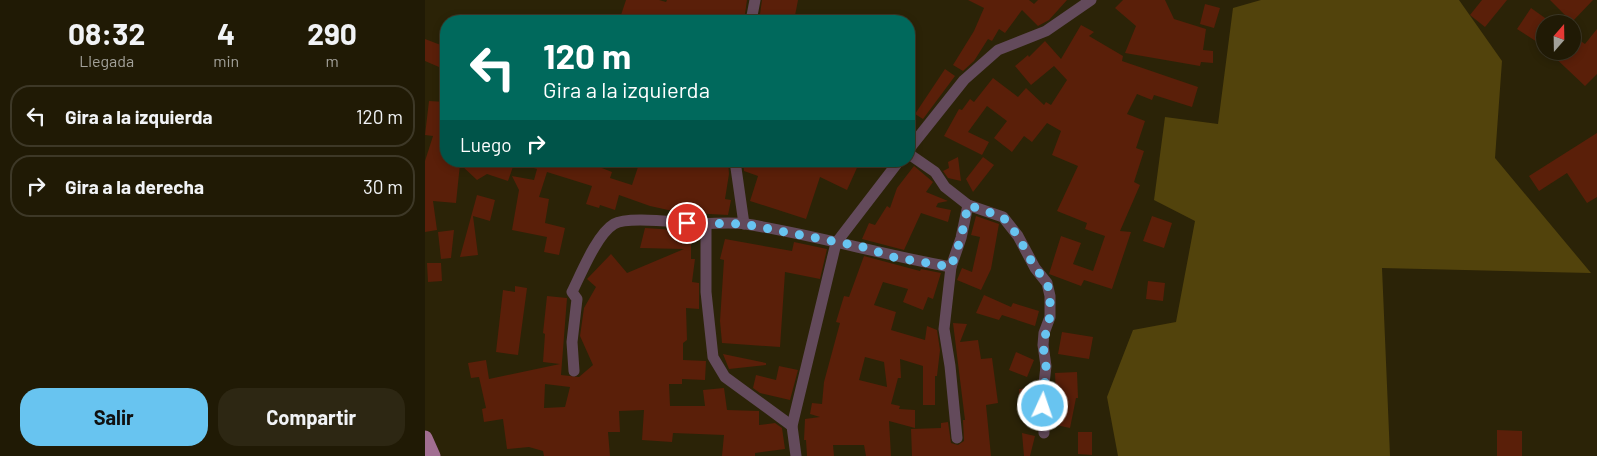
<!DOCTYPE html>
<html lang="es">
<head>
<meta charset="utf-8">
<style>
	body { margin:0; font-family:Barlow,sans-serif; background:#2d2713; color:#f1f3f6; height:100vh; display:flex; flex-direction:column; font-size:19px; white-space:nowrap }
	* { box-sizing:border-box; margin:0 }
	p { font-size:16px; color:#a2a19a }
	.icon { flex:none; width:28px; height:28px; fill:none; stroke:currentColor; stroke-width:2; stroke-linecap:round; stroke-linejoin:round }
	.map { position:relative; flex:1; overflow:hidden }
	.panel { display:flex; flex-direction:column; background:#201a05; width:425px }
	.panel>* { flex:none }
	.top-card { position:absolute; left:15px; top:15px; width:475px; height:152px; border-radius:20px; box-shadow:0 2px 8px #0003,0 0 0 1px #3d3827; background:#00695c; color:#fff; overflow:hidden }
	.needle { width:32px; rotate:20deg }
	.buttons { position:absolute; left:1111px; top:15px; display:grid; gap:10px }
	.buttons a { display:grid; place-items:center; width:45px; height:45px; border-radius:50%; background:#201a05; box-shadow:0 2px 8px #0003,0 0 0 1px #3d3827; font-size:25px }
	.pin { position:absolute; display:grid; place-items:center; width:42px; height:42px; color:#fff; margin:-21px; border:2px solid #fff; border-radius:50%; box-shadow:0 1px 5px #0007 }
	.me { position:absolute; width:55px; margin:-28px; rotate:3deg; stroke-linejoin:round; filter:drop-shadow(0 0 4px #0008) }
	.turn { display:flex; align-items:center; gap:18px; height:105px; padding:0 20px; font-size:22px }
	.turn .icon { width:65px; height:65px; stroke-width:2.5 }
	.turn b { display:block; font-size:35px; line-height:42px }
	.then { display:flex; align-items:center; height:48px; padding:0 20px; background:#0003; gap:10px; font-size:19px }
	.eta { display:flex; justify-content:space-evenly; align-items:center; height:85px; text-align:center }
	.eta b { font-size:30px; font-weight:700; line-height:35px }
	.cta { display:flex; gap:10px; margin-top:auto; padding:10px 20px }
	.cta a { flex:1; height:58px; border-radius:20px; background:#68c4f0; color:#111; font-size:20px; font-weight:700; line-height:58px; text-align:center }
	.cta a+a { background:#2d2713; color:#f1f3f6 }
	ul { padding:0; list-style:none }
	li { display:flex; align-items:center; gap:15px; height:62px; margin:0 10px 8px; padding:0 10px; border:2px solid #3d3827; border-radius:20px }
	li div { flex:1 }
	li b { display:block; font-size:19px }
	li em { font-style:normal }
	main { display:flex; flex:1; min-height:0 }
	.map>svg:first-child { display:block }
	.green { fill:#52430c }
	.building { fill:#5a1f09; fill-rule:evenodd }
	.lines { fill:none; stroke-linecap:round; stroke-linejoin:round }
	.street { stroke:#634a5b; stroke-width:11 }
	.primary { stroke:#a16e91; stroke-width:15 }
	.route { stroke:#68c4f0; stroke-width:9; stroke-dasharray:0 16.2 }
</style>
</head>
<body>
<main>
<section class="panel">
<div class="eta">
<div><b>08:32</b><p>Llegada</p></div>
<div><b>4</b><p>min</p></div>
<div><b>290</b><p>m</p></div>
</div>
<ul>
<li><svg class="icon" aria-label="left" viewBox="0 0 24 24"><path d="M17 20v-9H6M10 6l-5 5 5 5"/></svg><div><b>Gira a la izquierda</b></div><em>120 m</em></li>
<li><svg class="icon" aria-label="right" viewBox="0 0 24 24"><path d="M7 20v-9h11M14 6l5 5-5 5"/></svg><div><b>Gira a la derecha</b></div><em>30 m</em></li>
</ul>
<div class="cta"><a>Salir</a><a>Compartir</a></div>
</section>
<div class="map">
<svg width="1172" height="456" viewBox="0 0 1172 456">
	<rect width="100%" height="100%" fill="#2b2307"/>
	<!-- green -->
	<polygon class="green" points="836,0 1034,0 1077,61 1070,158 1166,273 957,268 965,456 693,456 682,397 708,330 751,322 770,221 729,200 740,117 793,124 808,8"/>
	<!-- building -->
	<g class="building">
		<polygon points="201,0 234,0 241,2 242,0 322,0 319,21 301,18 299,21 194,21"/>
		<polygon points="337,0 373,0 369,21 334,21"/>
		<polygon points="543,0 604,0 609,4 613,0 642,0 624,20 613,26 597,10 580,33 574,29 567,41 563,39 549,61 538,71 528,65 549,31 559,8"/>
		<polygon points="698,0 740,0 749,19 781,29 778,50 788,51 788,63 776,62 775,66 700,53 711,26 690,8"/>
		<polygon points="1057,0 1082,0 1060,27 1045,15"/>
		<polygon points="1125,0 1168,0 1147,22"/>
		<polygon points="780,4 795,8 789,28 775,24"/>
		<polygon points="1106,8 1120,18 1120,47 1092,29"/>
		<polygon points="656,25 669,32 664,36 698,56 697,61 773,87 767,107 729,95 727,100 712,94 702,114 720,121 711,148 719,151 709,182 715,185 695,231 706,232 687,289 659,280 656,286 624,274 636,236 656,243 648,264 668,271 680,236 660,229 662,223 632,211 653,166 627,155 636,131 622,123 607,142 599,136 587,152 569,138 582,121 562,106 543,132 564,142 557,155 519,136 534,109 537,110 545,99 549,102 568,78 593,97 601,88 619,105 621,102 626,105 642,80 629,66 606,85 590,66 603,55 604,57 620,41 636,59"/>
		<polygon points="1172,29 1172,74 1160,86 1123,51 1148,51 1148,36 1160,44"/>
		<polygon points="0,39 21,47 21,70 0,61"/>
		<polygon points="520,69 530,76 498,119 490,114"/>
		<polygon points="4,101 21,102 18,141 21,142 21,161 90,161 83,181 62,174 52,180 35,164 31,203 8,201 12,230 0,232 0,161 8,136 0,135"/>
		<polygon points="1172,133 1172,197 1162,203 1142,173 1114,191 1104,176"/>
		<polygon points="533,157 536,181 523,178 518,171 524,168 523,162"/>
		<polygon points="558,157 569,165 548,192 541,179"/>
		<polygon points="95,161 159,161 187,172 185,178 207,185 215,161 303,161 304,174 300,199 306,200 303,215 266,213 266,215 225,206 194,195 190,210 175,205 174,208 161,204 167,186 122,172 114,197 124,199 120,223 140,228 134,255 119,252 122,237 87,230 94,190 87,176 109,180 112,169 94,164"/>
		<polygon points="318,161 401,161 416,167 419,161 435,161 422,190 395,177 381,219 325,201 333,176 319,171"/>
		<polygon points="489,166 508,182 501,192 523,201 513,203 511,207 526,210 523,222 496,213 479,250 437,239 444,223 450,225 462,206 465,208 472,188"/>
		<polygon points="52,195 70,200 65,221 48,216 53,255 35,257"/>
		<polygon points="551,216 574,224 566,269 556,290 532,280 537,268 547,272 555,237 546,235"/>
		<polygon points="727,216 747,223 739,248 718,241"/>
		<path d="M220 228 266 231V259H270L267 282 274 283V309L261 308 262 340 258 343V360L281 361 280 380 257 379V384H244L245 406H280L278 390 299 388 302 410 334 411V425L350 423 357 428 360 449 330 453V456H297L299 435 248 433 247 442 217 440 219 410 194 411 195 432H183L185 456H119L118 451 104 447 82 449 78 419 59 422 57 409 61 408 54 377 46 378 43 363 61 360 64 379 135 364 118 362 120 334 118 333 122 296 142 298 136 375 154 377 168 365 155 336 159 308 171 287 162 279 186 254 202 273 259 249 215 248ZM120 384 145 387 140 407 119 408Z"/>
		<polygon points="29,230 26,258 16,259 13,232"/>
		<polygon points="300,239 367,251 369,242 402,249 395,279 360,272 355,347 297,343 295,321 299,260 295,259"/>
		<path d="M439 256 495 271 496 269 516 273 508 299 503 297 498 310 478 302 483 289 458 282 449 305 471 312 466 330 500 340 502 326 512 330 515 350 512 376H510V405H498V366L475 359 476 378H473L466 404 475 406 474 409 490 410V428L464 421 466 456H441L439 445H408L409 456H382L381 440H379L380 419 395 417 385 414 387 403 397 404 399 382 415 323 411 322 419 296 424 297ZM440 357 459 362 462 387 434 380Z"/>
		<polygon points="2,263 16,263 17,281 3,282"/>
		<polygon points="723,281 740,283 738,301 721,299"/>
		<polygon points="90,286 102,288 93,355 71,352 78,290 90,292"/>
		<polygon points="559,295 586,307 588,303 614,311 610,326 577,315 574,320 551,313"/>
		<polygon points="528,323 542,324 535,342 553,340 556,359 567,358 573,403 561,405 566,456 487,456 486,429 516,428 516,423 523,422 526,443 533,445 539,441 538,420 540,420"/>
		<polygon points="637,332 668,337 664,359 633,354"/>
		<polygon points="591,352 609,360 602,377 584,370"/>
		<polygon points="298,354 341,363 341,365 304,369"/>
		<polygon points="354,366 373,370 365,400 335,393 328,388 331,375 351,380"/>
		<polygon points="652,372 653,398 651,398 645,428 631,425 636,399 631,399 630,373"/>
		<polygon points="604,388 605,403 595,404 594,389"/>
		<polygon points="1072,430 1097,431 1097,456 1072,456"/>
		<polygon points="653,432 667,432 667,455 653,454"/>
		<polygon points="597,433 610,436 605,456 599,456"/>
	</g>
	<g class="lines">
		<!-- street -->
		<g class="street">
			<polyline points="326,21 330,0"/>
			<polyline points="484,149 539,80 573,50 621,31 666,0"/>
			<polyline points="484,154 510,172 520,187 543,205 578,217 593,236 610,268 622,283 625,296 625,317 619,333 618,345 621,366 618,393 619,433"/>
			<polyline points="310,161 319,224"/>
			<polyline points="281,225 281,292 288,357 300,377 367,426"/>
			<path d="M149 371 147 342 152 299 147 292C156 274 172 234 189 224 202 216 247 222 264 223 283 225 303 221 321 224 391 235 458 255 526 267"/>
			<polyline points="532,438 525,366 519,329 526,267 536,238 543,205"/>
			<polyline points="371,456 367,426 411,243 474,161"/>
		</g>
		<!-- primary -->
		<polyline class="primary" points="0,438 8,456"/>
	</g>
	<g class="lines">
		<!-- route -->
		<polyline class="route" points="262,223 319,224 438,247 468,257 526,267 536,238 543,205 578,217 593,236 610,268 622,282 625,296 625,316 618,345 621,366 618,406"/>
	</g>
</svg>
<div class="buttons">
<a><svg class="needle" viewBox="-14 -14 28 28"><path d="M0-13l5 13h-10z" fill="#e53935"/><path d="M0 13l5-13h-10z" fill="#a2a19a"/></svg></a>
</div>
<div class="pin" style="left:262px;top:223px;background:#d93025"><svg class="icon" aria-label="arrive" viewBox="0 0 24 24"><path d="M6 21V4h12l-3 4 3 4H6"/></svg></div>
<svg class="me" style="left:618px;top:406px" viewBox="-20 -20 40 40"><circle r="17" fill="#68c4f0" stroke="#fff" stroke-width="3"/><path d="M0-11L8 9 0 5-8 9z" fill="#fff"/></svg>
<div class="top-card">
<div class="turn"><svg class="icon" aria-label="left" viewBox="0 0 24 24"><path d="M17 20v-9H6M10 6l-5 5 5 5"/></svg><div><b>120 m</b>Gira a la izquierda</div></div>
<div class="then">Luego<svg class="icon" aria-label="right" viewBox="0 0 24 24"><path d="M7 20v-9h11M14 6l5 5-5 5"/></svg></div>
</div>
</div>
</main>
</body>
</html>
